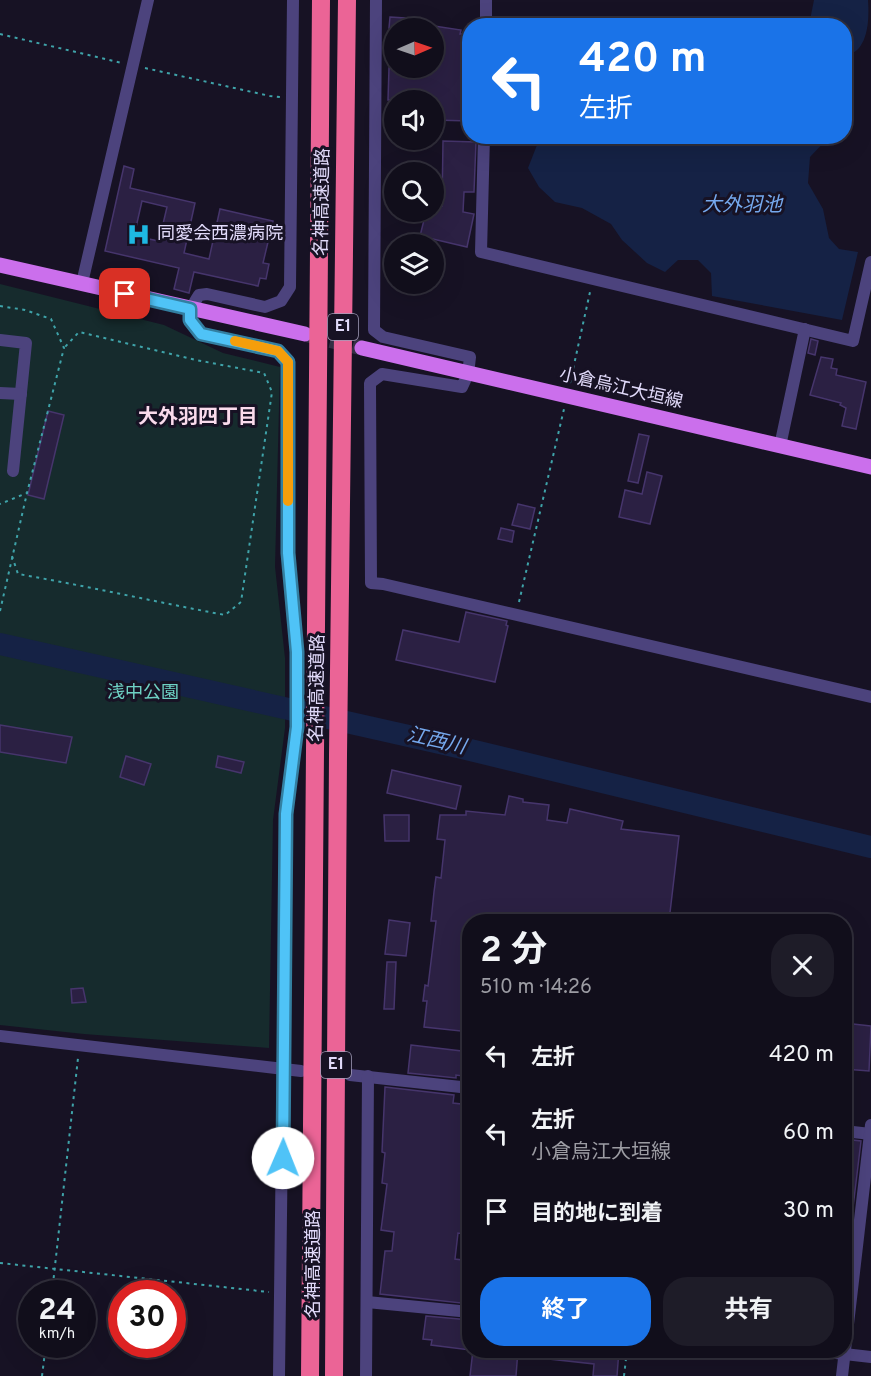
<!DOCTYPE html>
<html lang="ja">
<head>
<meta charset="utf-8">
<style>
	body { margin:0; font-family:Overpass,"Noto Sans JP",sans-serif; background:#1e1c28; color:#f1f3f6; height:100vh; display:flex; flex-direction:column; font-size:22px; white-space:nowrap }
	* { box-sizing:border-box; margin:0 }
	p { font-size:20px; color:#9c9ca3 }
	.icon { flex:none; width:33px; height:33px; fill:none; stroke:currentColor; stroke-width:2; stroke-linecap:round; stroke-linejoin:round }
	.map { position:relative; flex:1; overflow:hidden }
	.details { position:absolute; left:462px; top:914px; width:390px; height:444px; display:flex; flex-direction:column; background:#110e1b; border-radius:24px; box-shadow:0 6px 24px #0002,0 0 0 2px #302e3a }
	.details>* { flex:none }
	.banner { position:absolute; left:462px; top:18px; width:390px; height:126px; border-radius:24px; box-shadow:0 6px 24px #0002,0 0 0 2px #302e3a; background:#1a73e8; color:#fff; overflow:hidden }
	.needle { width:39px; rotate:88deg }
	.controls { position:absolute; left:384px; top:18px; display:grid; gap:12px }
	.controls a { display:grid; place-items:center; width:60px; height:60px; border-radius:50%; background:#110e1b; box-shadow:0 6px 24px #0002,0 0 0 2px #302e3a; font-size:30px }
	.speed { position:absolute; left:18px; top:1280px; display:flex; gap:12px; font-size:30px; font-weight:700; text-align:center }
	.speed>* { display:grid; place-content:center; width:78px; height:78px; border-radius:50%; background:#110e1b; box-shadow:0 6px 24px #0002,0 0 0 2px #302e3a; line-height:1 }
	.speed small { font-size:15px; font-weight:400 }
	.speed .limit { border:9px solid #d22; background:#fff; color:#111 }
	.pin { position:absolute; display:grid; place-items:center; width:51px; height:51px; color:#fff; margin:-26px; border-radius:12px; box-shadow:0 3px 9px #0006 }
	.me { position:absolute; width:66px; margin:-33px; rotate:1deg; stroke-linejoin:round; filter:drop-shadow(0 0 4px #0008) }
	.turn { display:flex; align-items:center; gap:21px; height:126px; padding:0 18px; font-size:27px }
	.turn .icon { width:78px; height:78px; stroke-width:2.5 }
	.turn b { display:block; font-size:42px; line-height:51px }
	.round { display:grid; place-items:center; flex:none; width:63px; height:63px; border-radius:24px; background:#1e1c28 }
	.overview { display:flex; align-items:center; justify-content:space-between; height:102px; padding:0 18px }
	h1 { font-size:36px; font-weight:700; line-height:45px }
	.primary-button { display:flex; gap:12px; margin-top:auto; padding:12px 18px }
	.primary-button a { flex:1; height:69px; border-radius:24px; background:#1a73e8; color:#fff; font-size:24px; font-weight:700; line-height:69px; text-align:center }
	.primary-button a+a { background:#1e1c28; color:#f1f3f6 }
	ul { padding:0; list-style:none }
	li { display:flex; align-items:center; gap:18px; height:78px; padding:0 18px }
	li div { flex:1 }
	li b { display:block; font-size:22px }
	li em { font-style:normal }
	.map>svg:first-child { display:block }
	.green { fill:#162b2d }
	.water { fill:#152245 }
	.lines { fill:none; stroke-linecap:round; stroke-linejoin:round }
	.river { stroke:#152245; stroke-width:22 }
	.building { fill:#2b2043; stroke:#46356c; stroke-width:1.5; fill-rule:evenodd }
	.major-tunnel { stroke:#353044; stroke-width:15; stroke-dasharray:15 8; stroke-linecap:butt }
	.path { stroke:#3fa3a9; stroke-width:2; stroke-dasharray:3 4.5; stroke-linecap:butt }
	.minor { stroke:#4c437d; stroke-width:12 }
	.major { stroke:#cb6fec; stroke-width:15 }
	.highway { stroke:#eb6496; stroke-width:18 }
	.route-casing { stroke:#337fa1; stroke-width:15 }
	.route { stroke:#4fc3f7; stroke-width:10 }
	.slow { stroke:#f59e0b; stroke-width:10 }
	.labels { text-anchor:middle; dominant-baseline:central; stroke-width:6; stroke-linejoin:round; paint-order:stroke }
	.shield { fill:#171224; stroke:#a49eba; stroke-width:1.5 }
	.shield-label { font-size:16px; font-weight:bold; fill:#e1dafa }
	.street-label { font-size:18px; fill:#e1dafa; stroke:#171224 }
	.poi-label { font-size:18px; fill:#e1dafa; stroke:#171224; text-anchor:start }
	.park-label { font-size:18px; fill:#6ed1c4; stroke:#171224 }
	.water-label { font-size:20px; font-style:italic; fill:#75a8ed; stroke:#171224 }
	.neighbourhood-label { font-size:20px; font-weight:bold; fill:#fadbec; stroke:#171224 }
</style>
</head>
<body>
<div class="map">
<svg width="871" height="1376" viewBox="0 0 871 1376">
	<rect width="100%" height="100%" fill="#171224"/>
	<!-- green -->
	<polygon class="green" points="0,284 164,325 223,353 280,367 275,567 285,658 285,728 273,820 269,1048 84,1034 0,1025"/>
	<!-- water -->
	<g class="water">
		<path d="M814 0H868C869 15 869 36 859 48 854 54 847 54 845 62L844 26 809 25Z"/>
		<polygon points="535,137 829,137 810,157 808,183 823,209 829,238 839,249 858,252 842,320 712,296 711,273 698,260 678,260 665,272 647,263 622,240 611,224 582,208 555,202 539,187 528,168 537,145"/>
	</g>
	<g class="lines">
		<!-- river -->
		<polyline class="river" points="0,644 462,748 871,847"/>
	</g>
	<!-- building -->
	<g class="building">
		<polygon points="390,17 405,18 405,28 389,28"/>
		<polygon points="434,26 461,30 460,34 470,34 470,121 434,120 434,100 388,100 389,68 434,68"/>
		<polygon points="443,141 476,142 474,192 464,192 463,212 474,214 467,247 420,236 426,212 434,212 434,205 442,206"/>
		<path d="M124 166 134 169 130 188 195 203 184 253 209 259 220 209 273 221 263 263 269 264 266 279 260 278 258 286 194 272 189 293 174 289 179 268 105 251ZM142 201 167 207 159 241 134 236Z"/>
		<polygon points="811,339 818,341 815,355 808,353"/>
		<polygon points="821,357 833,359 831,368 837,369 836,375 866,382 856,429 842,426 846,408 840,405 841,403 810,395"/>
		<polygon points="48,411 64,415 44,499 28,495"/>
		<polygon points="639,434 649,436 638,483 628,481"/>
		<polygon points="647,472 662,476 650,524 619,517 625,490 642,494"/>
		<polygon points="518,504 535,508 530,529 512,525"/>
		<polygon points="501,528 514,531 512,542 498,539"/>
		<polygon points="466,612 507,621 506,625 508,626 495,682 396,660 403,630 459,642"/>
		<polygon points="0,725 72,737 66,763 0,752"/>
		<polygon points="126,756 151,764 144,785 120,777"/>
		<polygon points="218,756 244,762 241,773 216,767"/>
		<polygon points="392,770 461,786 456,809 387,793"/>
		<polygon points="509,796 523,799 523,802 549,805 547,820 567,823 570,809 623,821 621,829 679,836 669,921 470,921 470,1032 424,1027 427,1001 423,1001 425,985 428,986 436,921 431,921 434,892 436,877 441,878 445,840 437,839 440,815 466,815 466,811 505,815"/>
		<polygon points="384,815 409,815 409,841 385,841"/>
		<polygon points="389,920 410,923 406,956 385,954"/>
		<polygon points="387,962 396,962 394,1009 384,1009"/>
		<polygon points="83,988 86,1002 72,1003 71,989"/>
		<polygon points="844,1023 871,1026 869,1071 844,1069"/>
		<polygon points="411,1045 470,1052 470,1077 456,1075 456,1078 408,1073"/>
		<polygon points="385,1087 454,1095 453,1103 470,1105 470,1235 458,1233 455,1259 470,1261 470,1304 380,1294 385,1251 392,1251 394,1232 381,1230 387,1184 382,1183 385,1153 382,1152"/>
		<polygon points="844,1139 861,1141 851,1224 844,1224"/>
		<polygon points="426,1316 470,1320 470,1350 431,1345 432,1340 423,1339"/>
		<polygon points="473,1350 518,1350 516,1376 470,1376"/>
		<polygon points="532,1350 619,1350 617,1376 593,1376 594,1364 531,1357"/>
	</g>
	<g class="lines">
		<!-- major-tunnel -->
		<polyline class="major-tunnel" points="308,335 362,348"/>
		<!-- path -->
		<g class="path">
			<polyline points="0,34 122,63"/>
			<polyline points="145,68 270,96 280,97"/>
			<polyline points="0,306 25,310 51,319 64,348 27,493 0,504"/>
			<polyline points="570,383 590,292"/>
			<path d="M12 556 18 574C87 586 156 602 225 615L241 602 272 392 264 373 196 360 79 332 64 348"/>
			<polyline points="519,602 564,409"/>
			<polyline points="0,611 27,493"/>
			<polyline points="0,1263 269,1292"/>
			<polyline points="52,1293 78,1058"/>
			<polyline points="42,1376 46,1344"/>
			<polyline points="624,1376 627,1350"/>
		</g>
		<!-- minor -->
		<g class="minor">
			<polyline points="376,0 374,330 383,337 470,357 468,374 462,387 382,374 370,383 371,583 383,584 871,697"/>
			<polyline points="486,26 486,0"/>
			<polyline points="484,136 481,252 853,341 871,262"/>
			<polyline points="82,283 148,0"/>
			<polyline points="0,340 26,343 13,471"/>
			<polyline points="0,393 21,394"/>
			<polyline points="780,446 805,329"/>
			<polyline points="0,1036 301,1071"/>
			<polyline points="350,1075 470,1088"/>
			<polyline points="844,1131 871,1134"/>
			<polyline points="367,1302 470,1312"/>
			<polyline points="810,1350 871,1357"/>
			<path d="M279 1376 286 815 297 727V652L288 553V362L278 351 201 334C187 317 187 314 199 295L207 294 265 307 281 301 290 287 293 0"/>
			<polyline points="366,1376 368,1076"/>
			<polyline points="842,1376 871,1125"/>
		</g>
		<!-- major -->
		<g class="major">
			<polyline points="0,265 305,334"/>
			<polyline points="362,348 871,467"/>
		</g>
		<!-- highway -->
		<g class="highway">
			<polyline points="310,1376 321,0"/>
			<polyline points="334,1376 338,755 347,0"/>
		</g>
	</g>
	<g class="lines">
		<defs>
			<polyline id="route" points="125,294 190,309 190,320 201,334 278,351 288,362 288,553 297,652 297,727 286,814 283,1158"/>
		</defs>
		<!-- route casing -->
		<use href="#route" class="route-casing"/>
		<!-- route -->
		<use href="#route" class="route"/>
		<!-- slow -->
		<polyline class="slow" points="235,341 278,351 288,362 288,501"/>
	</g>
	<!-- icons -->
	<defs>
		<symbol id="hospital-bare" viewBox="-9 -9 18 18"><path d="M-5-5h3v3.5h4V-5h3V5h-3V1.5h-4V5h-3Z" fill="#1eb8e2" stroke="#171224" stroke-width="2.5" paint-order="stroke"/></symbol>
	</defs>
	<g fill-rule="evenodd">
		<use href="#hospital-bare" x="122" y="218" width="33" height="33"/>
	</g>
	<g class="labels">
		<!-- shield labels -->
		<g class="shield">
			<rect x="328" y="314" width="30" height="26" rx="4.5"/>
			<rect x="321" y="1052" width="30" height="26" rx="4.5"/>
		</g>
		<g class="shield-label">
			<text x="343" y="327">E1</text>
			<text x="336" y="1065">E1</text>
		</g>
		<!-- street labels -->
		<g class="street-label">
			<text transform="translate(323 202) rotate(-89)">名神高速道路</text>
			<text transform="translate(621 389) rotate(13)">小倉烏江大垣線</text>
			<text transform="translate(318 688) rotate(-89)">名神高速道路</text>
			<text transform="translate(314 1264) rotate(-90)">名神高速道路</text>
		</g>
		<!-- poi labels -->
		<g class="poi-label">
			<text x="157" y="234">同愛会西濃病院</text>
		</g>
		<!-- park labels -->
		<g class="park-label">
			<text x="143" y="693">浅中公園</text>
		</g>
		<!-- water labels -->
		<g class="water-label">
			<text x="742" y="206">大外羽池</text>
			<text transform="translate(436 742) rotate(13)">江西川</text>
		</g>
		<!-- neighbourhood labels -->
		<g class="neighbourhood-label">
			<text x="198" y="418">大外羽四丁目</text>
		</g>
	</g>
</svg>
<div class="controls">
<a><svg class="needle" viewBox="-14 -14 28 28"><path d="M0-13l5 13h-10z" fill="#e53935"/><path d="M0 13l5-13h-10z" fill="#9c9ca3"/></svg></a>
<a><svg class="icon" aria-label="sound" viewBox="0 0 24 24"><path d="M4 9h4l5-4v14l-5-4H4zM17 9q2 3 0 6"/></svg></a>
<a><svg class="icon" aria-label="search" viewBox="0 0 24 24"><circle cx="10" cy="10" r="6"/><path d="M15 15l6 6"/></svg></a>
<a><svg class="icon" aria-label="layers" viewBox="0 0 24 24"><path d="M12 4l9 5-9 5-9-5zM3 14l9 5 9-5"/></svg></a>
</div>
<div class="speed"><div>24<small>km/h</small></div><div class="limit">30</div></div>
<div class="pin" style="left:125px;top:294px;background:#d93025"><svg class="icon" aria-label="arrive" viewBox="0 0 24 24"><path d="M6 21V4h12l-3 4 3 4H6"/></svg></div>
<svg class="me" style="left:283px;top:1158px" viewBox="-20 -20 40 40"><circle r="19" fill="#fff"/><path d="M0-13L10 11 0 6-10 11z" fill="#4fc3f7"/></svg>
<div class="banner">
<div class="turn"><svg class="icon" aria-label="left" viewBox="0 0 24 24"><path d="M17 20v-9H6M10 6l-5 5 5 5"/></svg><div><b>420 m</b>左折</div></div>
</div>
<section class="details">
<div class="overview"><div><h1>2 分</h1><p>510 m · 14:26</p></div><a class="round"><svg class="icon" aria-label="close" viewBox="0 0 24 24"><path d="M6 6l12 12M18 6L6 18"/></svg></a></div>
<ul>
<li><svg class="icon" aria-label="left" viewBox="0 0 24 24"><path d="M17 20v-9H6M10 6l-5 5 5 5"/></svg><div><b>左折</b></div><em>420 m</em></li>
<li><svg class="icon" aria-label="left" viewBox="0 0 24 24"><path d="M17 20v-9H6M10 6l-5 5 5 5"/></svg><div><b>左折</b><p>小倉烏江大垣線</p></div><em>60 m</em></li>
<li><svg class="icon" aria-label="arrive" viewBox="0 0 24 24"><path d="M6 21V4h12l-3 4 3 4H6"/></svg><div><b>目的地に到着</b></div><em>30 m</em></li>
</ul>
<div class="primary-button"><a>終了</a><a>共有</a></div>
</section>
</div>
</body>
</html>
